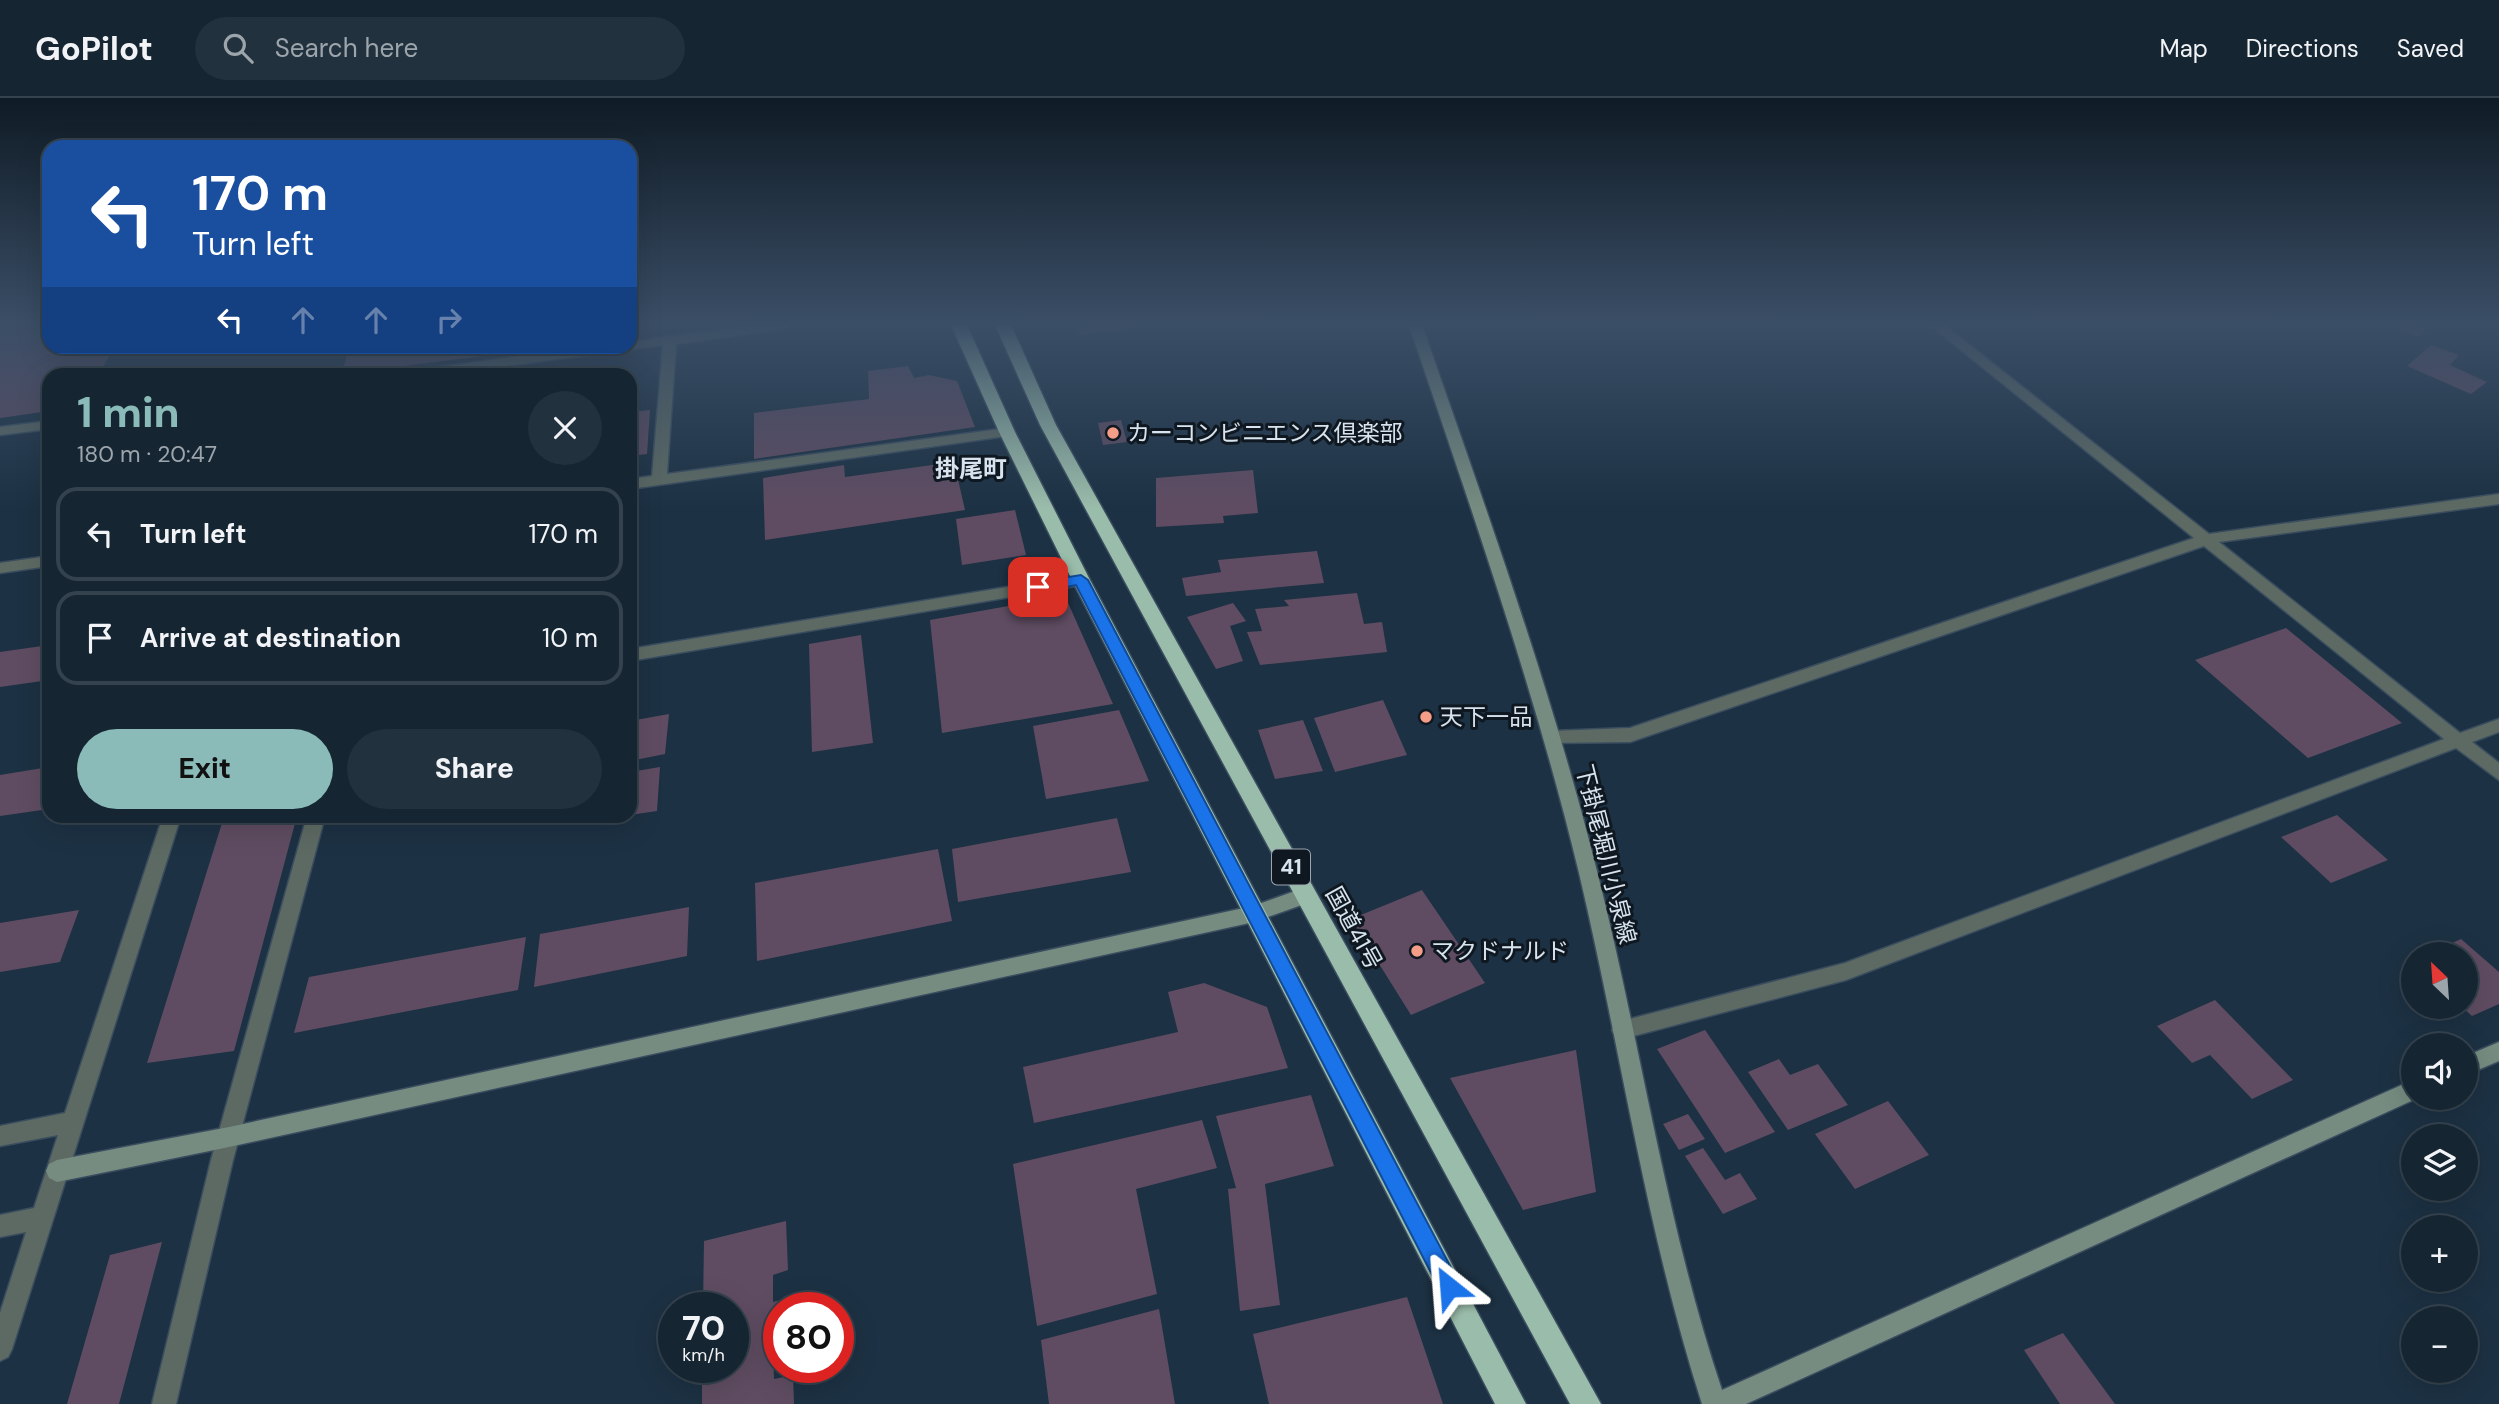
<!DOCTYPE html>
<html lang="en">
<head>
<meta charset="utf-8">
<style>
	body { margin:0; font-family:"DM Sans","Noto Sans JP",sans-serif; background:#22313e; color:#f1f3f6; height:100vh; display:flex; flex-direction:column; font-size:26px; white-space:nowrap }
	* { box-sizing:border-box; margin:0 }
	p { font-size:23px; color:#9da5ac }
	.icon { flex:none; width:38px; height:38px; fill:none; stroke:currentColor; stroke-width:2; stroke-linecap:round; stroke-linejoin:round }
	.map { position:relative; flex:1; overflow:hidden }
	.panel { position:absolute; left:42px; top:270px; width:595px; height:455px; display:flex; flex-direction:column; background:#152532; border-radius:21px; box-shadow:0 7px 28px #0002,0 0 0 2px #34424d }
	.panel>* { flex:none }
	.banner { position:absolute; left:42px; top:42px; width:595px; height:214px; border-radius:21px; box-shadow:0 7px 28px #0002,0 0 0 2px #34424d; background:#1a4fa0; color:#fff; overflow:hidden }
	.needle { width:46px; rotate:335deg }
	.fabs { position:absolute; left:2401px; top:844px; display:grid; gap:14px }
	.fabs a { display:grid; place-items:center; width:77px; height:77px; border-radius:50%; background:#152532; box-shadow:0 7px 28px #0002,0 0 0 2px #34424d; font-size:35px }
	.speed { position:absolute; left:658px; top:1194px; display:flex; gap:14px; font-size:35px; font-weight:700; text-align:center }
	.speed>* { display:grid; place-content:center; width:91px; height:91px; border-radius:50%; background:#152532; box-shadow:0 7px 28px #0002,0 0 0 2px #34424d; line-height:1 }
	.speed small { font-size:18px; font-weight:400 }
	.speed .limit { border:10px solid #d22; background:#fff; color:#111 }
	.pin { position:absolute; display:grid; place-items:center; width:60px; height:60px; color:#fff; margin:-30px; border-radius:14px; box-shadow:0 4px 10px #0006 }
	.me { position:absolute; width:77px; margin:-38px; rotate:332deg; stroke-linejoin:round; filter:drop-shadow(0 0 5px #0008) }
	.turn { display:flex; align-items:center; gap:24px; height:147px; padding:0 35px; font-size:32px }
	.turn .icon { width:91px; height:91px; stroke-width:2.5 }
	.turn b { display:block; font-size:49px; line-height:60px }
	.lanes { display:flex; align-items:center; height:66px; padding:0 35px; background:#0003; justify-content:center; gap:35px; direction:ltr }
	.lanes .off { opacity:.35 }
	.round { display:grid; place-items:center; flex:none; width:74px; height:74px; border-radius:37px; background:#22313e }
	.headline { display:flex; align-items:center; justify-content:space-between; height:119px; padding:0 35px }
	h1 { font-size:42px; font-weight:800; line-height:52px; color:#8bbbb9 }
	.action { display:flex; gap:14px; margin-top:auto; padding:14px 35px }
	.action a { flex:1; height:80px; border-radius:42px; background:#8bbbb9; color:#111; font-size:28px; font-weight:800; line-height:80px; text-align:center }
	.action a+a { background:#22313e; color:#f1f3f6 }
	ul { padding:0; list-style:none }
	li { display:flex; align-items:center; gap:21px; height:94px; margin:0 14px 10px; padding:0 21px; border:4px solid #34424d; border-radius:21px }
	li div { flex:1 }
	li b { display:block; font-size:26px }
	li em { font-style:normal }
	header { display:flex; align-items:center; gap:42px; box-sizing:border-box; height:98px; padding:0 35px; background:#152532; border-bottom:2px solid #34424d }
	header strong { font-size:33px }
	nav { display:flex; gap:38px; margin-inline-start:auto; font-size:24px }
	.search { width:490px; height:63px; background:#22313e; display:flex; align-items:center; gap:18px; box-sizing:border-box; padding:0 24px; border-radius:38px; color:#9da5ac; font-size:26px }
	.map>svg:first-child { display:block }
	.building { fill:#5f4c62 }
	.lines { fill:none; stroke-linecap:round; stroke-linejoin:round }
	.lane-casing { stroke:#3a4d5f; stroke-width:3 }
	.street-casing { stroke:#3a4d5f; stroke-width:3 }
	.secondary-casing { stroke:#3a4d5f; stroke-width:3 }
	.highway-casing { stroke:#3a4d5f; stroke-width:3 }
	.lane { fill:#5d6a63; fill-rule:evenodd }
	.street { fill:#5d6a63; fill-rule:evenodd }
	.secondary { fill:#768c80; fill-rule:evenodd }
	.highway { fill:#9abcaa; fill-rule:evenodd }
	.route { fill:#1a73e8; stroke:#114b97; stroke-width:2 }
	.poi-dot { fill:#f49e88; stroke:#0f1820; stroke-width:2.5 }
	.labels { text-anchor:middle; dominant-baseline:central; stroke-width:6; stroke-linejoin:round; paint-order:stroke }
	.shield { fill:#0f1820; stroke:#9ba6b1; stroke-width:2 }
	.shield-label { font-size:21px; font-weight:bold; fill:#d7e3ef }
	.poi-label { font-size:23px; fill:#d7e3ef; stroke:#0f1820; text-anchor:start }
	.street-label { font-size:23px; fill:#d7e3ef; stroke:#0f1820 }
	.neighbourhood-label { font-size:24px; font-weight:bold; fill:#d7e3ef; stroke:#0f1820 }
</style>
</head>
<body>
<header>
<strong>GoPilot</strong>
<div class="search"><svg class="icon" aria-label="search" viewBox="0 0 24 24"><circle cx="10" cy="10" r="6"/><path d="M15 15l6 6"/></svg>Search here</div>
<nav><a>Map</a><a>Directions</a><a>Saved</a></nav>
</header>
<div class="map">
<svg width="2499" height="1306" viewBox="0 0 2499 1306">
	<rect width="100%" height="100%" fill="#1c3143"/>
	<!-- building -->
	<g class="building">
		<polygon points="0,227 49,227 49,248 115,248 99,276 49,276 49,313 0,320"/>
		<polygon points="1078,227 1141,227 1142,230 1079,237"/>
		<polygon points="2391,227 2431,227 2419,239"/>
		<polygon points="2431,247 2459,257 2450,267 2487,284 2471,296 2407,268"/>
		<polygon points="350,248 522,248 522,253 341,276"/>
		<polygon points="908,268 914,280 929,277 957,283 975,329 754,361 754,315 869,301 868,273"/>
		<polygon points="650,312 647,356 630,358 630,314"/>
		<polygon points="1121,322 1127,344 1103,347 1098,325"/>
		<polygon points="954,364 965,412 765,442 763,380 844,367 845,379"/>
		<polygon points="1253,372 1258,415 1223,418 1224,425 1156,429 1156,380"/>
		<polygon points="1015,412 1026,457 962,467 956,421"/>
		<polygon points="1317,453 1324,485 1186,498 1182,480 1221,474 1218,462"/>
		<polygon points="1357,495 1364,526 1382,524 1387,554 1260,567 1247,534 1262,533 1255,511 1289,508 1284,502"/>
		<polygon points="1065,498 1113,606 942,635 930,522"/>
		<polygon points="1233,505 1246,523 1230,528 1243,563 1216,571 1187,519"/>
		<polygon points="2286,530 2402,625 2308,660 2195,562"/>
		<polygon points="861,537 873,645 812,654 809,546"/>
		<polygon points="49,547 49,582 0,589 0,554"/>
		<polygon points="1383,602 1407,657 1335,674 1314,620"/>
		<polygon points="1119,612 1149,683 1046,701 1033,628"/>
		<polygon points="669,616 665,656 630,663 630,623"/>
		<polygon points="1303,622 1323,673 1275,681 1258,632"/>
		<polygon points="49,669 49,711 0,718 0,677"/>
		<polygon points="660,669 657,713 630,717 630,674"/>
		<polygon points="2337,717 2388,762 2331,785 2281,739"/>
		<polygon points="261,718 297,718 234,953 147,965 222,725"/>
		<polygon points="574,718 619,718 620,719 573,727"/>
		<polygon points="1117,720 1131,774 958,804 952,751"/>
		<polygon points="938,751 952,823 757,863 755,785"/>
		<polygon points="1422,792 1485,885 1411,917 1351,821"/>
		<polygon points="689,809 687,858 534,889 540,836"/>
		<polygon points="79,812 60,864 0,874 0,825"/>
		<polygon points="526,839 518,892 294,935 309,879"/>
		<polygon points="2461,841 2499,874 2499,906 2472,918 2461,908 2466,908 2466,856 2428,856"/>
		<polygon points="1204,885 1267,909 1288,970 1034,1025 1023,969 1178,934 1168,894"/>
		<polygon points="2215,902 2293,982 2252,1001 2210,957 2192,965 2157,928"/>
		<polygon points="1705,932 1775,1034 1725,1055 1657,951"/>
		<polygon points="1576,952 1596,1094 1523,1112 1450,980"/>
		<polygon points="1779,961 1790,977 1818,966 1848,1007 1788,1032 1748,974"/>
		<polygon points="1311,997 1334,1068 1265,1086 1280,1207 1240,1213 1228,1091 1236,1090 1216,1018"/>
		<polygon points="1888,1003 1929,1057 1855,1091 1815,1036"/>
		<polygon points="1688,1016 1705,1041 1679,1052 1663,1026"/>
		<polygon points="1202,1022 1217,1070 1136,1091 1157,1196 1037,1228 1013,1066"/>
		<polygon points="1703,1050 1725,1082 1740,1075 1757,1101 1723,1116 1685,1058"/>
		<polygon points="786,1123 788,1172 773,1177 773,1204 788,1200 789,1209 779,1209 779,1248 773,1250 774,1281 793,1277 794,1306 702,1306 702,1269 733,1269 733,1209 703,1209 704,1143"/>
		<polygon points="162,1144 119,1306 67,1306 110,1157"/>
		<polygon points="1407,1199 1443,1306 1269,1306 1253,1236"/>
		<polygon points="1159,1211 1175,1306 1049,1306 1041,1242"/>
		<polygon points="2063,1235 2115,1306 2060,1306 2024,1252"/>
	</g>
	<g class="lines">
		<defs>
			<g id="lane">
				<polygon points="49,458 49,468 0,475 0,465"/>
				<polygon points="163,718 181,718 12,1251 8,1259 0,1263 0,1215 26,1134 0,1139 0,1117 34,1110 58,1037 0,1048 0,1028 65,1015"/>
			</g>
			<g id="street">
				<polygon points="754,227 790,227 784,231 676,246 667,376 1007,330 1014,334 1007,338 630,391 630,381 652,378 663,247 446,276 413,276 420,272 594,248 630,248 630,244"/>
				<polygon points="1930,227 1944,227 2209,436 2499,396 2499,406 2219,444 2460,635 2499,621 2499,634 2472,644 2499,665 2499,682 2456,650 1846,882 1622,941 1615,938 1612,932 1615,926 1622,923 1845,865 2444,641 2204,448 1630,644 1546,645 1543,640 1546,635 1552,633 1630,630 2194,440"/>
				<polygon points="49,323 49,331 0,337 0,329"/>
				<polygon points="1081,477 1089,482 1087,486 630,563 630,551"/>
				<polygon points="307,718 325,718 233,1062 176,1306 152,1306 211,1062"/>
			</g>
			<g id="secondary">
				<path d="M1409 227H1422C1485 408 1550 587 1597 773 1641 946 1665 1122 1722 1292L2406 985 2413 982V999H2420L1746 1306H1702C1646 1132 1621 952 1579 775 1534 589 1470 408 1409 227Z"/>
				<polygon points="1306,789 1313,791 1316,797 1313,803 1254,824 229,1049 57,1084 49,1080 46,1073 49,1066 57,1062 229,1029 1253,808"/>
				<polygon points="2499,944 2499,963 2466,977 2466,958"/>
			</g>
			<g id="highway">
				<polygon points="951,227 967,227 1015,334 1090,482 1526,1306 1495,1306 1072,482 999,334"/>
				<polygon points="995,227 1011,227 1056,327 1601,1306 1570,1306 1040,327"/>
			</g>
		</defs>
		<!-- lane casing -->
		<use href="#lane" class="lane-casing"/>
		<!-- street casing -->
		<use href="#street" class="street-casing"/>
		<!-- secondary casing -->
		<use href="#secondary" class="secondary-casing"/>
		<!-- highway casing -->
		<use href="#highway" class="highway-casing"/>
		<!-- lane -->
		<use href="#lane" class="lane"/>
		<!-- street -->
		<use href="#street" class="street"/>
		<!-- secondary -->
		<use href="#secondary" class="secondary"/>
		<!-- highway -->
		<use href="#highway" class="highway"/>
	</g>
	<!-- sky -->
	<linearGradient id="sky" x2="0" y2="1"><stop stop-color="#0f1b25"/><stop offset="0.55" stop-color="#3a4e66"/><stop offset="1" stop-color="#3a4e66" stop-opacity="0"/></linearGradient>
	<rect width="2499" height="410" fill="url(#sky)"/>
	<!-- route -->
	<polygon class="route" points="1081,477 1088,482 1457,1181 1460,1189 1457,1196 1449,1199 1442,1196 1076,487 1038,494 1031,489 1038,484"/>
	<!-- markers -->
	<g class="poi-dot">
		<circle cx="1113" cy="335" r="7"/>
		<circle cx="1426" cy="619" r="7"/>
		<circle cx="1417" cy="853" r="7"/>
	</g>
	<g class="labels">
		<!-- shield labels -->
		<rect class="shield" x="1272" y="751.5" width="38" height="35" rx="5"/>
		<g class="shield-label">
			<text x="1291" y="769">41</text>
		</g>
		<!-- poi labels -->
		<g class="poi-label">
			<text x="1127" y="335">カーコンビニエンス倶楽部</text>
			<text x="1440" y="619">天下一品</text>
			<text x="1431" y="853">マクドナルド</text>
		</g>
		<!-- street labels -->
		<g class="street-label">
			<text transform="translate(1606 756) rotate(76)">下掛尾堀川小泉線</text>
			<text transform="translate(1354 830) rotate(61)">国道41号</text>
		</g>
		<!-- neighbourhood labels -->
		<g class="neighbourhood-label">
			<text x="971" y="370">掛尾町</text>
		</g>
	</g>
</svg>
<div class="fabs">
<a><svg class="needle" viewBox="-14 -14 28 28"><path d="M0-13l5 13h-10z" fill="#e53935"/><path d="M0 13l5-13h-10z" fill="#9da5ac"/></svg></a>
<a><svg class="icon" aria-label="sound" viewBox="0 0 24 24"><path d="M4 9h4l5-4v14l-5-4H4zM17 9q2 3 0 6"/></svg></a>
<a><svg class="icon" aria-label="layers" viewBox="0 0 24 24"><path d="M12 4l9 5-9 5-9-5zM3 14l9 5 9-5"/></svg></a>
<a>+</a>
<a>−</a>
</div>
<div class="speed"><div>70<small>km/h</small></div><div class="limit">80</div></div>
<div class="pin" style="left:1038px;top:489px;background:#d93025"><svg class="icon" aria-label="arrive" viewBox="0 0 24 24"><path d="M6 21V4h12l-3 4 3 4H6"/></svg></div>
<svg class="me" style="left:1449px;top:1189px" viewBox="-20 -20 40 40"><path d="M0-17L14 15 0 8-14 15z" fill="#1a73e8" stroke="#fff" stroke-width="4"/></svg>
<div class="banner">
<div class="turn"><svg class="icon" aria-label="left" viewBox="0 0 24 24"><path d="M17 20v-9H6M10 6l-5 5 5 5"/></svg><div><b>170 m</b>Turn left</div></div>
<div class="lanes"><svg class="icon" aria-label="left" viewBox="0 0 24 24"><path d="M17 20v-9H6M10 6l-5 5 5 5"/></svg><svg class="icon off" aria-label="ahead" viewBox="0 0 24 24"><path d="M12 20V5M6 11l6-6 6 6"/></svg><svg class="icon off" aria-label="ahead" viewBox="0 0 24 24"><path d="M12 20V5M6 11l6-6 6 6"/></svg><svg class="icon off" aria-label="right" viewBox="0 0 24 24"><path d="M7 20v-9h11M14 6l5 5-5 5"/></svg></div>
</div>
<section class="panel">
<div class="headline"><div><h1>1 min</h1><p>180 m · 20:47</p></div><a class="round"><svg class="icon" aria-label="close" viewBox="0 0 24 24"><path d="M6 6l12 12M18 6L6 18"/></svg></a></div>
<ul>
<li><svg class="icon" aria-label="left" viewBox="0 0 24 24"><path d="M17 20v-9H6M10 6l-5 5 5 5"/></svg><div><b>Turn left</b></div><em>170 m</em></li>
<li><svg class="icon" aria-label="arrive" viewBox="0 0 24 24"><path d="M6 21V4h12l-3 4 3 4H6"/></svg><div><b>Arrive at destination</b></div><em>10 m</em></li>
</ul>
<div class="action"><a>Exit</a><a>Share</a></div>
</section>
</div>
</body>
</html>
